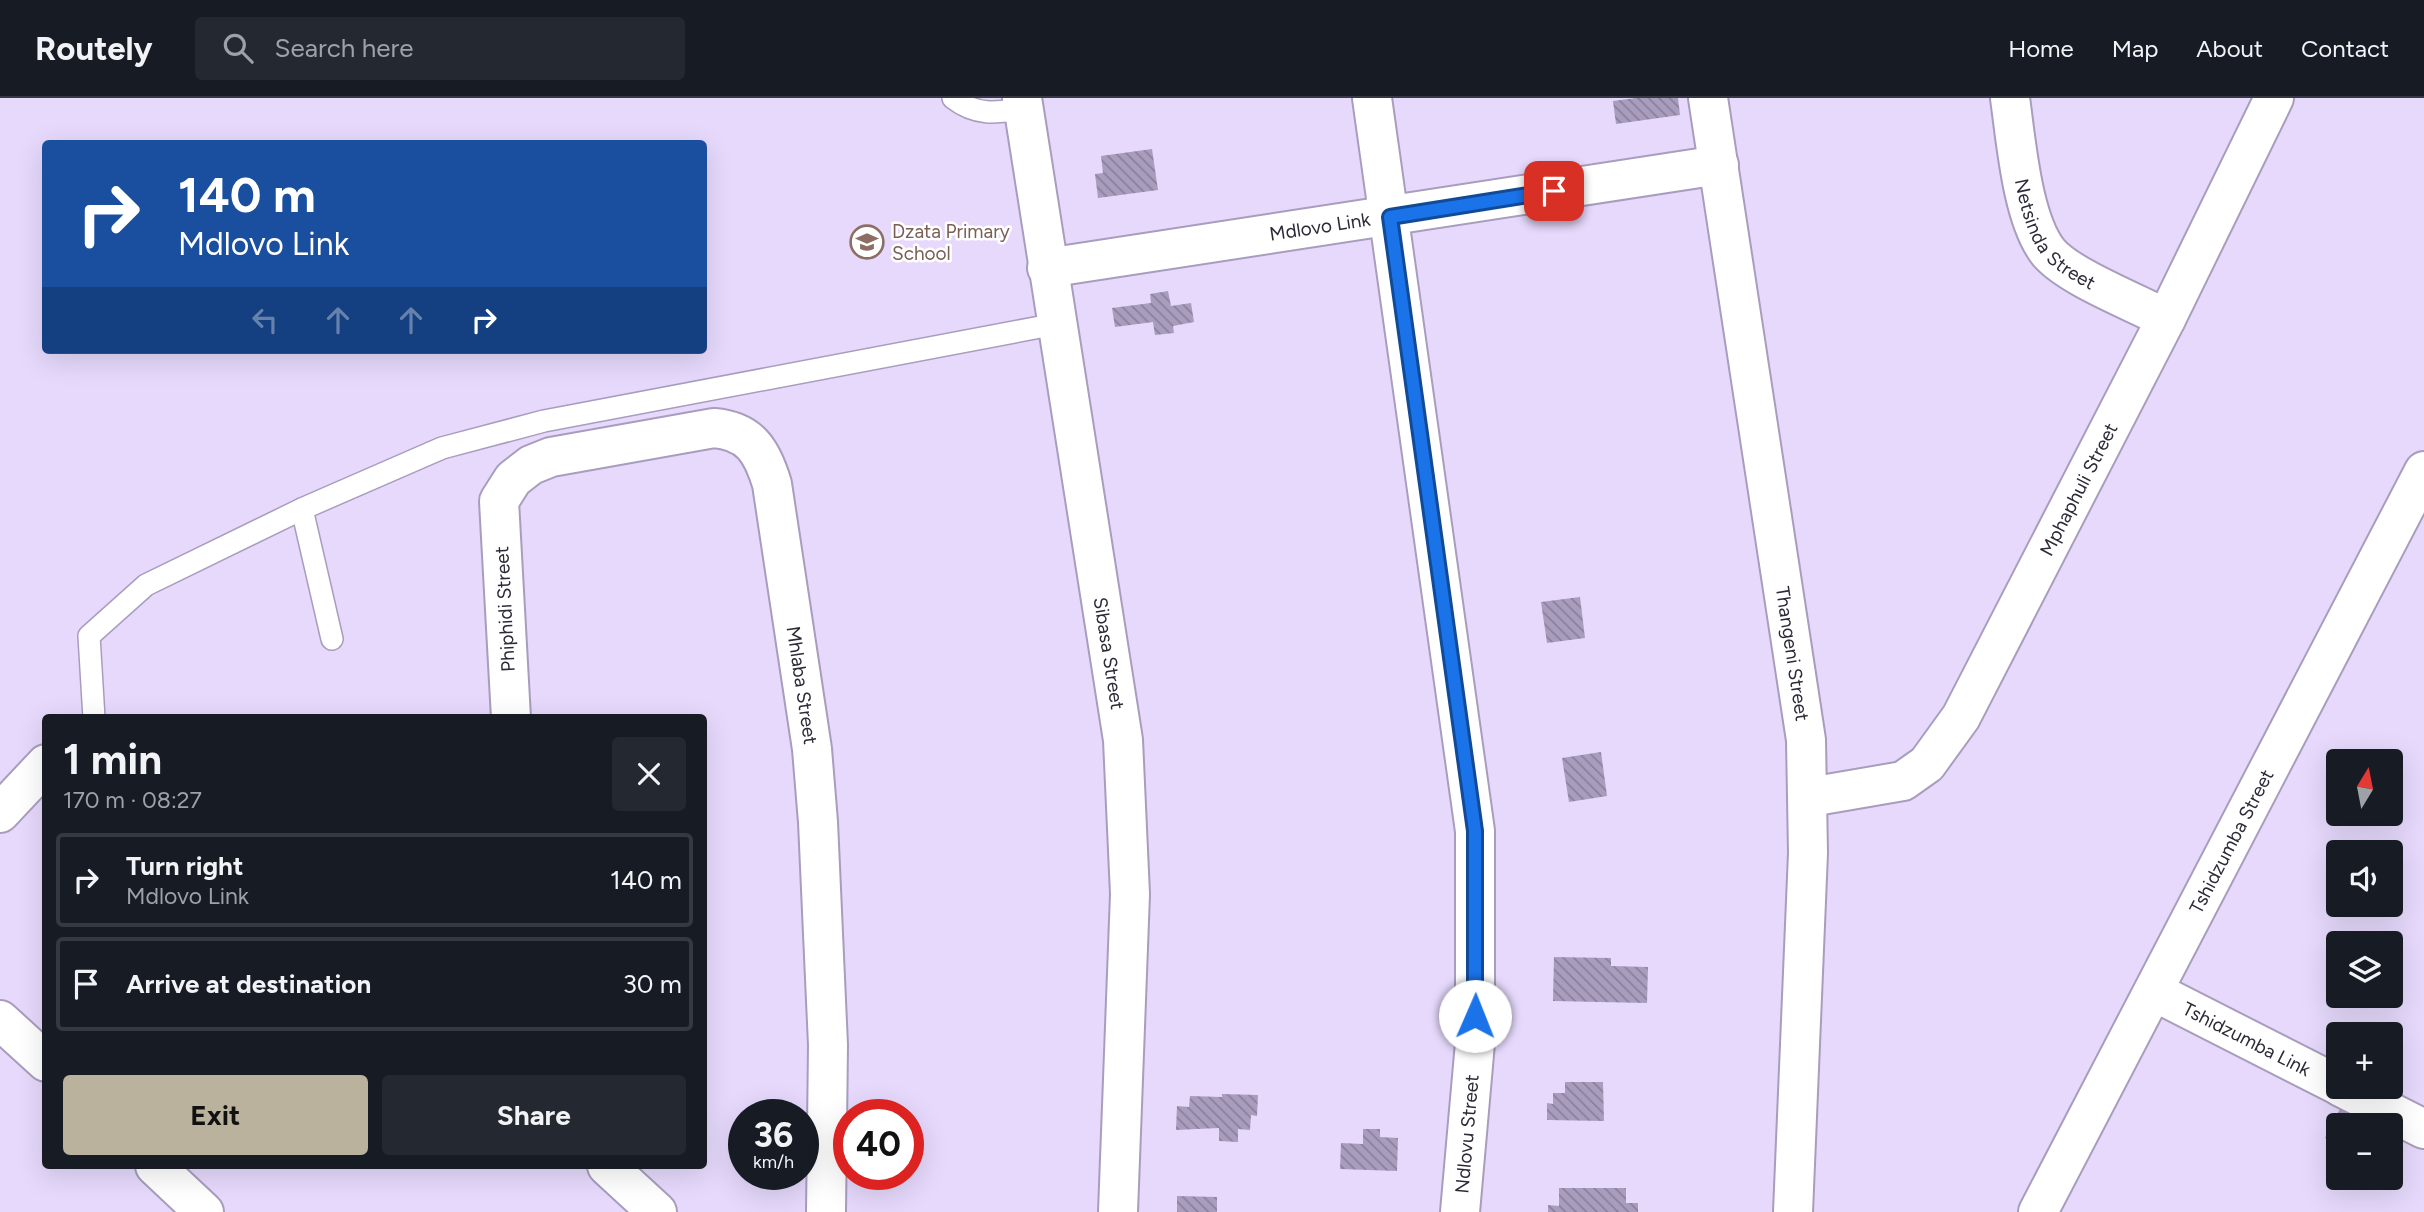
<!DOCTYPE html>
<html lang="en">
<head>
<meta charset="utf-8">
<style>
	body { margin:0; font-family:Figtree,sans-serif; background:#242831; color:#f1f3f6; height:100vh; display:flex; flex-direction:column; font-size:26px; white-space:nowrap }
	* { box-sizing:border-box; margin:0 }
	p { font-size:23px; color:#9ea1a6 }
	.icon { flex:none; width:38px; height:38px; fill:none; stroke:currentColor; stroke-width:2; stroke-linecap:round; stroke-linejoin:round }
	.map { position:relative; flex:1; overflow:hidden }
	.panel { position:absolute; left:42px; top:616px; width:665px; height:455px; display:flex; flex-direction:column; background:#171b24; border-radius:7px; box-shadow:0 7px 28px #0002 }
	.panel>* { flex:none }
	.guide { position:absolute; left:42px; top:42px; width:665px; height:214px; border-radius:7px; box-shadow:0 7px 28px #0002; background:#1a4fa0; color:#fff; overflow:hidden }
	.needle { width:46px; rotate:10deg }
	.tools { position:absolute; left:2326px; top:651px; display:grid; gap:14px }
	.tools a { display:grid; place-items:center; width:77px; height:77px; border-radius:7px; background:#171b24; box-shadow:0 7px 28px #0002; font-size:35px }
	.speed { position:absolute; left:728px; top:1001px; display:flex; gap:14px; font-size:35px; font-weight:700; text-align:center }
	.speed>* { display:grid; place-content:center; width:91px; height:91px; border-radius:50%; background:#171b24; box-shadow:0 7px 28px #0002; line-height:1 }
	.speed small { font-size:18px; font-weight:400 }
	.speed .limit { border:10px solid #d22; background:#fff; color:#111 }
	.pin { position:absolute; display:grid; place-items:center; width:60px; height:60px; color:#fff; margin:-30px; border-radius:14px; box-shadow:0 4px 10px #0006 }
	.me { position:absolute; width:77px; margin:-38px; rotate:1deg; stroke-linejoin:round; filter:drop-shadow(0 0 5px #0008) }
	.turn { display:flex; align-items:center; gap:24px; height:147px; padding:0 21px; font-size:32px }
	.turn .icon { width:91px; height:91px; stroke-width:2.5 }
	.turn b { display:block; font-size:49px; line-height:60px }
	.lanes { display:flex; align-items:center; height:66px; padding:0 21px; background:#0003; justify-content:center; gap:35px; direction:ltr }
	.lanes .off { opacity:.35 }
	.round { display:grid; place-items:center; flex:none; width:74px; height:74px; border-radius:7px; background:#242831 }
	.head { display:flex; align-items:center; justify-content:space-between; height:119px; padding:0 21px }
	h1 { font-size:42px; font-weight:700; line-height:52px }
	.button { display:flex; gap:14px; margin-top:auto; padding:14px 21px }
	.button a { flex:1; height:80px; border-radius:7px; background:#bbb29e; color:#111; font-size:28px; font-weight:700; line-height:80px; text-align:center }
	.button a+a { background:#242831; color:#f1f3f6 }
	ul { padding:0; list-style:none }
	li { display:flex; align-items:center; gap:21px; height:94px; margin:0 14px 10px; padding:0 7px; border:4px solid #363941; border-radius:7px }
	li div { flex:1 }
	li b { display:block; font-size:26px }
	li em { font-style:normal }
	header { display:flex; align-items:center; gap:42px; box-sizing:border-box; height:98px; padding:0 35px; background:#171b24; border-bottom:2px solid #363941 }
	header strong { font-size:33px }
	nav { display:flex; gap:38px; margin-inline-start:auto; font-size:24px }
	.search { width:490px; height:63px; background:#242831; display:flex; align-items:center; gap:18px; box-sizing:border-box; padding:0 24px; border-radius:7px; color:#9ea1a6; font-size:26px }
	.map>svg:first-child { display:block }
	.building { fill:url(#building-back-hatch) }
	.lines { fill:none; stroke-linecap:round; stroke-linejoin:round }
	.lane-casing { stroke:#a99dbd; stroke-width:24 }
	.street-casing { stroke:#a99dbd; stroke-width:42 }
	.secondary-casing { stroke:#a99dbd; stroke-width:42 }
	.lane { stroke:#fff; stroke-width:21 }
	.street { stroke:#fff; stroke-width:38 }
	.secondary { stroke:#fff; stroke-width:38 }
	.route-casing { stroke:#114b97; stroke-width:18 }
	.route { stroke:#1a73e8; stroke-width:12 }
	.labels { text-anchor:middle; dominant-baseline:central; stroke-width:5; stroke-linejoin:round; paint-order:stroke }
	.street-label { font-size:19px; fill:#2e2a37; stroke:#fff }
	.education-label { font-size:19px; fill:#785e54; stroke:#fff; text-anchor:start }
</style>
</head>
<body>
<header>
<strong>Routely</strong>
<div class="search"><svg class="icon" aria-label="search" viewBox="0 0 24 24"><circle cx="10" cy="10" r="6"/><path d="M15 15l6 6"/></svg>Search here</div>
<nav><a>Home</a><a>Map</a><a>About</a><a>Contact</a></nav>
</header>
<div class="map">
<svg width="2424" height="1114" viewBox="0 0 2424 1114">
	<defs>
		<pattern id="building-back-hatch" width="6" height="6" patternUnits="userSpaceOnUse" patternTransform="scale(1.75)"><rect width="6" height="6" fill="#a99dbe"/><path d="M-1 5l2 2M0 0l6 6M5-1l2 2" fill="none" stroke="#8a809b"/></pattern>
	</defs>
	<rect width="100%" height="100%" fill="#e6d9fc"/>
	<!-- building -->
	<g class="building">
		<polygon points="1636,0 1678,0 1680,17 1616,26 1613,3"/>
		<polygon points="1152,51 1158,92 1098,100 1095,76 1103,75 1101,58"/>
		<polygon points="1168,193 1171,208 1191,205 1194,224 1173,228 1174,235 1155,237 1153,224 1115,229 1112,210 1151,205 1150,196"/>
		<polygon points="1580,499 1585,540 1547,545 1541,504"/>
		<polygon points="1601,654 1607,698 1569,704 1562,660"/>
		<polygon points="1554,859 1611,860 1611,868 1648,869 1647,905 1553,903"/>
		<polygon points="1565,984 1603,984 1604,1023 1547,1022 1547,1005 1553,1006 1553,995 1565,995"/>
		<polygon points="1222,996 1258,997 1257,1018 1251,1017 1250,1032 1238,1031 1238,1044 1219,1043 1219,1030 1176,1032 1177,1008 1189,1009 1190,998 1222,999"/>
		<polygon points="2340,1011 2373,1027 2338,1027 2338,1046 2325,1040"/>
		<polygon points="1363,1031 1380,1031 1380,1039 1398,1040 1397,1073 1340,1071 1341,1045 1363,1046"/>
		<polygon points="1559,1090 1626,1090 1626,1105 1638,1105 1638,1114 1548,1114 1548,1107 1559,1108"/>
		<polygon points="1177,1098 1217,1099 1217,1114 1177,1114"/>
	</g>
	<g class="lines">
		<defs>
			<g id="lane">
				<path d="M953 0C976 18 996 15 1023 11"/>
				<polyline points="302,411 332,541"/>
				<polyline points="94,620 89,538 146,487 302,411 442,350 544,323 1056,226"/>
			</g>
			<g id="street">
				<path id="s1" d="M1022 0 1123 642 1130 796 1118 1114"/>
				<path id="s2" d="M1708 0 1806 642 1808 755 1793 1114"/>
				<path id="s3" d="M2010 0C2016 42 2022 122 2049 155 2071 180 2135 204 2166 221"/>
				<path id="s4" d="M1047 170 1719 67"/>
				<path id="s5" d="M511 620 499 403 513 381 531 367 551 359 714 330C750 333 762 353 772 386L812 651 818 724 828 947 826 1114"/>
				<path id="s6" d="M1810 699 1903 683 1927 666 1961 619 2166 221 2274 0"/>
				<polyline points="0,715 46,666"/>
				<path id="s7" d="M2155 894 2338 987"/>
				<polyline points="2341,989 2424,1031"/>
				<polyline points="607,1068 657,1114"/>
				<path id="s8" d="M2038 1114 2424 373"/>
			</g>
			<g id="secondary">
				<polyline points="1372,0 1475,733 1475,945 1460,1114"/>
				<polyline points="0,922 46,964"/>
				<polyline points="155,1068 204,1114"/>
			</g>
		</defs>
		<!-- lane casing -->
		<use href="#lane" class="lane-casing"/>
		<!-- street casing -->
		<use href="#street" class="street-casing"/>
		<!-- secondary casing -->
		<use href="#secondary" class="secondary-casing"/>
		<!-- lane -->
		<use href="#lane" class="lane"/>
		<!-- street -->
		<use href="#street" class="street"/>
		<!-- secondary -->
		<use href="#secondary" class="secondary"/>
	</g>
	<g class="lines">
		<defs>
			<polyline id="route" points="1475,918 1475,733 1390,119 1554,93"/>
		</defs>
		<!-- route casing -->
		<use href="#route" class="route-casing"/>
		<!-- route -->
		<use href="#route" class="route"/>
	</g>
	<!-- icons -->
	<defs>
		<symbol id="school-ring" viewBox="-11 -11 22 22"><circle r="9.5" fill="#fff" stroke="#8d6e63" stroke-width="1.5"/><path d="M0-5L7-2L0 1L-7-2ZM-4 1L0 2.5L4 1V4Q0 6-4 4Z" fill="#8d6e63"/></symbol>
	</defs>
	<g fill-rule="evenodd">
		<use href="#school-ring" x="848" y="125" width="38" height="38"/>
	</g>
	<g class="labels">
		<!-- street labels -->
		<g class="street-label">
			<text stroke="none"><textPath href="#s4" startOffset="276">Mdlovo Link</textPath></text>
			<text stroke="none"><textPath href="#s3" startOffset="149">Netsinda Street</textPath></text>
			<text stroke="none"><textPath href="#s6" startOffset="438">Mphaphuli Street</textPath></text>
			<text transform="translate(505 511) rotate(-93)">Phiphidi Street</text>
			<text stroke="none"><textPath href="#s1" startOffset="562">Sibasa Street</textPath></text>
			<text stroke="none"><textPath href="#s2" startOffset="562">Thangeni Street</textPath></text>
			<text stroke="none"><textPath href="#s5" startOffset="744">Mhlaba Street</textPath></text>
			<text stroke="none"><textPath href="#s8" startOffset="418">Tshidzumba Street</textPath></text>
			<text stroke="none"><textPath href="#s7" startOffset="103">Tshidzumba Link</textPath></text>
			<text transform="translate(1467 1036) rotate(-85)">Ndlovu Street</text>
		</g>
		<!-- education labels -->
		<g class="education-label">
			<text x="892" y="133">Dzata Primary<tspan x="892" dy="22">School</tspan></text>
		</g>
	</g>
</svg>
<div class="tools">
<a><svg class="needle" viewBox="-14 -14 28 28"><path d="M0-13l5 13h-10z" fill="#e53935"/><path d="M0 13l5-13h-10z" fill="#9ea1a6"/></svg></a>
<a><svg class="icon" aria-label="sound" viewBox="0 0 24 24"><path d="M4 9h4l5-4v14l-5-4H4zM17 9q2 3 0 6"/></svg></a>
<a><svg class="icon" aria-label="layers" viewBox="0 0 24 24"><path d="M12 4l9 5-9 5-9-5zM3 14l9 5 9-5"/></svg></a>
<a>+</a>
<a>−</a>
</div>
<div class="speed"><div>36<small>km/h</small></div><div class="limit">40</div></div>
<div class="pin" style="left:1554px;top:93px;background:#d93025"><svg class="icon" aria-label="arrive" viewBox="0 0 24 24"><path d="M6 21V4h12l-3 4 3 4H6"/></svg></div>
<svg class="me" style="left:1475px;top:918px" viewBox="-20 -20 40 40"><circle r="19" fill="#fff"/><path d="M0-13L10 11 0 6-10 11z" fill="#1a73e8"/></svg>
<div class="guide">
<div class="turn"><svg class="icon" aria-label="right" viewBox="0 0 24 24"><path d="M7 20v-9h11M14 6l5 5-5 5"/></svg><div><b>140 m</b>Mdlovo Link</div></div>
<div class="lanes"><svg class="icon off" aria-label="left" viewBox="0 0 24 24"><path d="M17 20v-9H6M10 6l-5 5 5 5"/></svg><svg class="icon off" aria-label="ahead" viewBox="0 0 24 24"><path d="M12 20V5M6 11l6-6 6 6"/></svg><svg class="icon off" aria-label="ahead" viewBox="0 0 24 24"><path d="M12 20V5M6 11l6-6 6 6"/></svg><svg class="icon" aria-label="right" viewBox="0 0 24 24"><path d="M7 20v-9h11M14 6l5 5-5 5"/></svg></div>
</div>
<section class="panel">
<div class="head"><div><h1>1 min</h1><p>170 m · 08:27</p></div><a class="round"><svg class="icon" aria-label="close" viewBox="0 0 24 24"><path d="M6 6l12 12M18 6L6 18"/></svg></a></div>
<ul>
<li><svg class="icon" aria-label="right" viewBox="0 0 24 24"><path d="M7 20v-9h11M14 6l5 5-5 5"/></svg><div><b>Turn right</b><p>Mdlovo Link</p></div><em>140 m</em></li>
<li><svg class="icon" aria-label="arrive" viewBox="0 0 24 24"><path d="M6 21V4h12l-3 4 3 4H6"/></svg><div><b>Arrive at destination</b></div><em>30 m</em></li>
</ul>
<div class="button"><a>Exit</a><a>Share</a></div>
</section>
</div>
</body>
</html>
